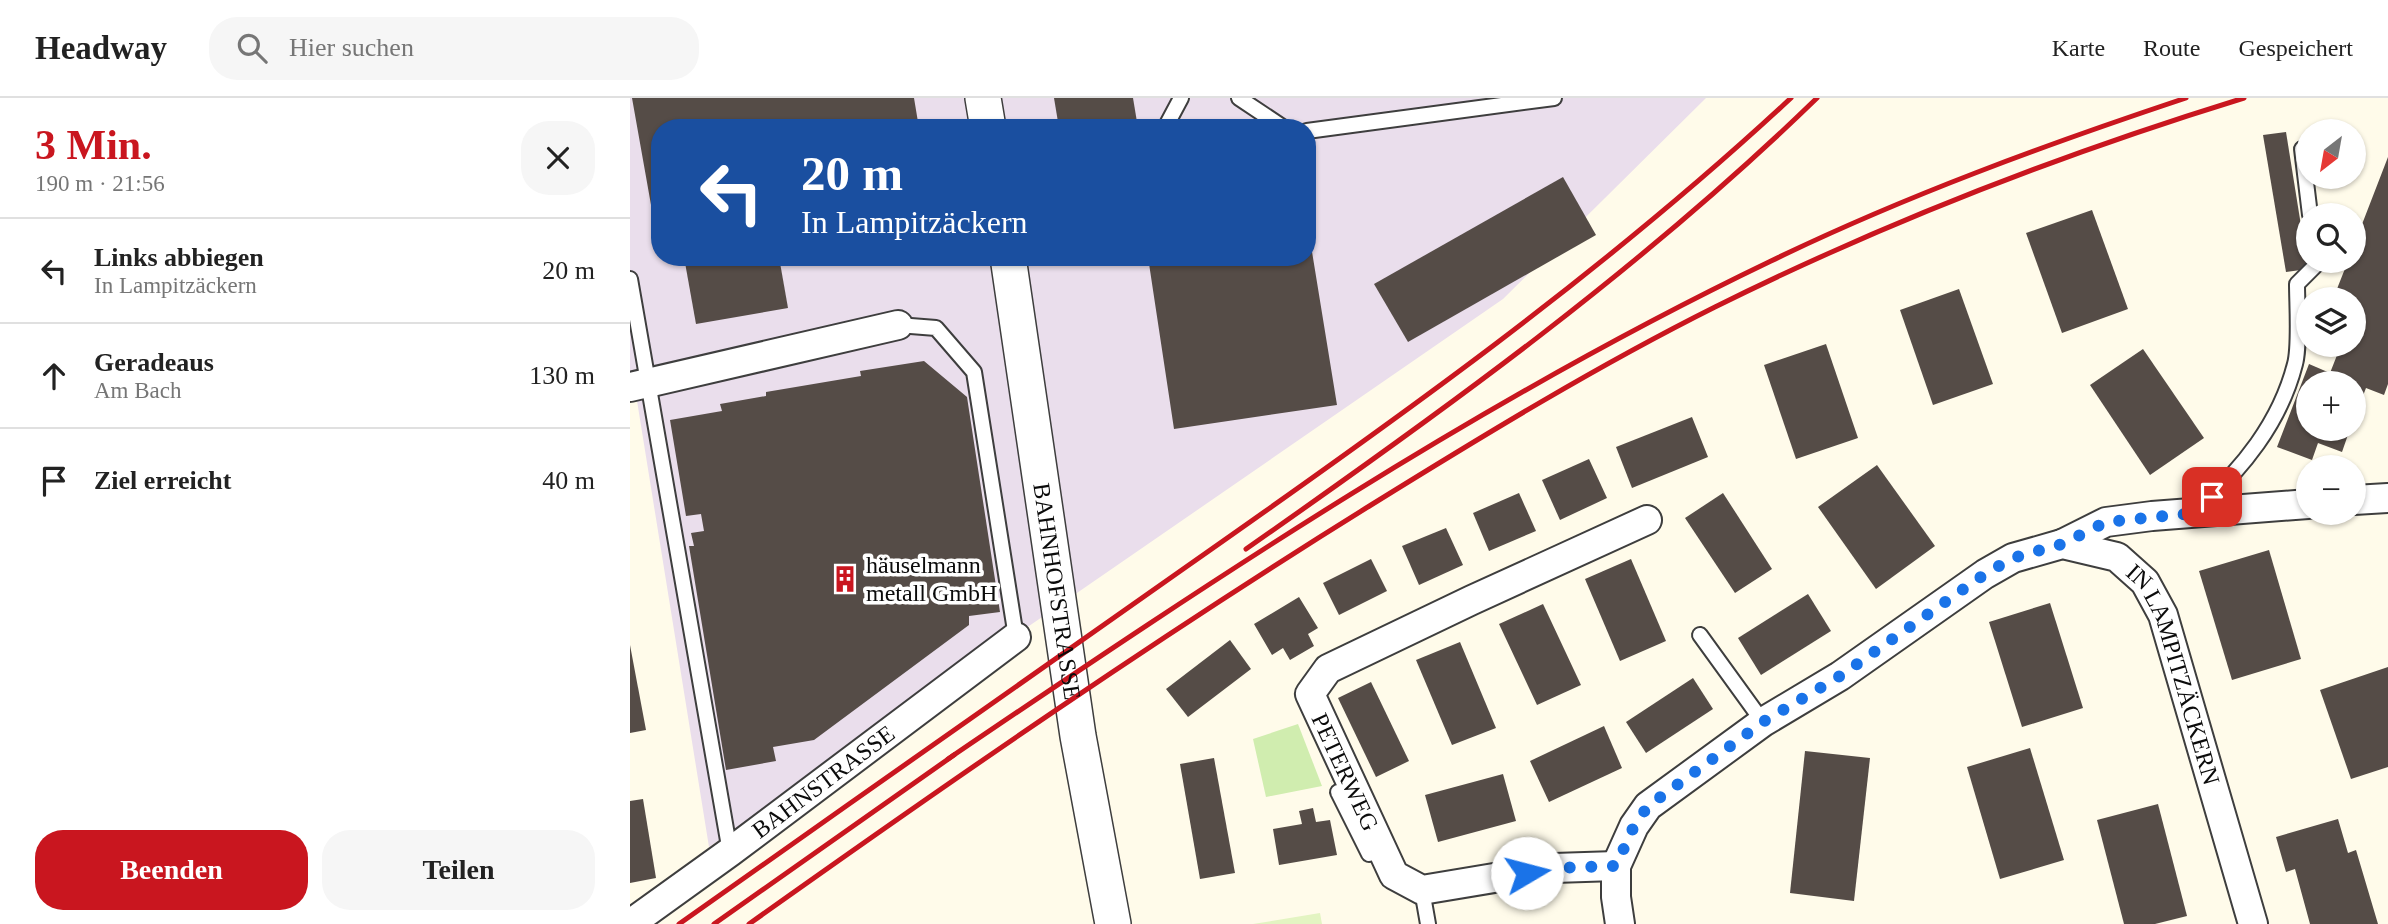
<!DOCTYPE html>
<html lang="de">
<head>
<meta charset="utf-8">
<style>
	body { margin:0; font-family:"Times New Roman",serif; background:#f6f6f6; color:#222; height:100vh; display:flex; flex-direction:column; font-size:26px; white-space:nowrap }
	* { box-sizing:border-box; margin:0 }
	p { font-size:23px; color:#767676 }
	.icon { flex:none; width:38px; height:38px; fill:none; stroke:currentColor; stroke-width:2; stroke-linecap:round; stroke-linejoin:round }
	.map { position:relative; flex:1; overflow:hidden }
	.sheet { display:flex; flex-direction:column; background:#fff; width:630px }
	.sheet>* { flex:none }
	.hud { position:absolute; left:21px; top:21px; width:665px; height:147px; border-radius:28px; box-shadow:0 2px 5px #0004; background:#1a4fa0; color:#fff; overflow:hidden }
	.needle { width:46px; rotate:211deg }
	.controls { position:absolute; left:1666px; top:21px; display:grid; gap:14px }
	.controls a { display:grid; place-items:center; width:70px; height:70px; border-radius:50%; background:#fff; box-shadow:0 2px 5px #0004; font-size:35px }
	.pin { position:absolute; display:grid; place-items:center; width:60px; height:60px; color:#fff; margin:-30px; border-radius:14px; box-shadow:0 4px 10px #0006 }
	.me { position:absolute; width:77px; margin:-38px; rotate:82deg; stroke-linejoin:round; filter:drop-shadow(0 0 5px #0008) }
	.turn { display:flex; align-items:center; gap:24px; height:147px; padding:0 35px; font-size:32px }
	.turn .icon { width:91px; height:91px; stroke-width:2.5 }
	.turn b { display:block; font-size:49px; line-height:60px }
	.round { display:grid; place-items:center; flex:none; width:74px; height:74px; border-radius:28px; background:#f6f6f6 }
	.headline { display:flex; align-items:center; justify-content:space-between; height:119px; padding:0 35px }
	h1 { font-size:42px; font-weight:700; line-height:52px; color:#c9161f }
	.action { display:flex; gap:14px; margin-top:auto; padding:14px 35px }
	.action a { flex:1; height:80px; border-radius:28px; background:#c9161f; color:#fff; font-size:28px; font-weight:700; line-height:80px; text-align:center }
	.action a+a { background:#f6f6f6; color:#222 }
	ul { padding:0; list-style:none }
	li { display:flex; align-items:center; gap:21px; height:105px; padding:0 35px; border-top:2px solid #e0e0e0 }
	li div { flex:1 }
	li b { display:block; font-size:26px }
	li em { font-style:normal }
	header { display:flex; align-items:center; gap:42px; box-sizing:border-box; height:98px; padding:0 35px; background:#fff; border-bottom:2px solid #e0e0e0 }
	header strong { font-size:33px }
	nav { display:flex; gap:38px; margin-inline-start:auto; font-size:24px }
	.search { width:490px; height:63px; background:#f6f6f6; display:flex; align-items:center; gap:18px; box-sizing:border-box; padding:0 24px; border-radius:28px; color:#767676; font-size:26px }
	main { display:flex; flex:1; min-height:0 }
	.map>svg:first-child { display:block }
	.industrial { fill:#eadeec; fill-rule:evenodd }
	.green { fill:#d0edaf }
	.pitch { fill:#e3f4c2 }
	.building { fill:#554c47 }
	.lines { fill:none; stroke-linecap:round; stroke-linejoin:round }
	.service-casing { stroke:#3e3e3e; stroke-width:18 }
	.minor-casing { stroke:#3e3e3e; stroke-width:32 }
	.tertiary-casing { stroke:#3e3e3e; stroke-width:38 }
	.service { stroke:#fff; stroke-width:14 }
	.minor { stroke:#fff; stroke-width:28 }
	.tertiary { stroke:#fff; stroke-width:35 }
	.rail { stroke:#c9161f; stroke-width:5 }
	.route { stroke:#1a73e8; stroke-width:12; stroke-dasharray:0 21.6 }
	.labels { text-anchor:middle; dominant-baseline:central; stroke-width:7; stroke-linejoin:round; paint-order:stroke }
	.poi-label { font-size:24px; fill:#0b0b0b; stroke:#fff; text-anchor:start }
	.street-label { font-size:24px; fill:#0b0b0b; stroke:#fff }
</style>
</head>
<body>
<header>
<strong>Headway</strong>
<div class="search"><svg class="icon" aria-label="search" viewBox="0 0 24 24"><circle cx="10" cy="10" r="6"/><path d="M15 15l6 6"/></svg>Hier suchen</div>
<nav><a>Karte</a><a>Route</a><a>Gespeichert</a></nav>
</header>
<main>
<section class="sheet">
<div class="headline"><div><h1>3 Min.</h1><p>190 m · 21:56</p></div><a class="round"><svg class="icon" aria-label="close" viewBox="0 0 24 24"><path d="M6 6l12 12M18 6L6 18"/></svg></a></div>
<ul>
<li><svg class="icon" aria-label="left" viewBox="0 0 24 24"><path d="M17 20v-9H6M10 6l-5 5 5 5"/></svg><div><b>Links abbiegen</b><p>In Lampitzäckern</p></div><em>20 m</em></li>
<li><svg class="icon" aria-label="ahead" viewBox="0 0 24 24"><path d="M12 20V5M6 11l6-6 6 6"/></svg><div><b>Geradeaus</b><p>Am Bach</p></div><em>130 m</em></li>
<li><svg class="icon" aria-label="arrive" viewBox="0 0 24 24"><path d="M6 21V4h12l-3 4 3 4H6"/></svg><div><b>Ziel erreicht</b></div><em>40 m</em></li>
</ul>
<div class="action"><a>Beenden</a><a>Teilen</a></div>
</section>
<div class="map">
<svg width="1758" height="826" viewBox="0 0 1758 826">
	<rect width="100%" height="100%" fill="#fffbea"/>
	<!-- industrial -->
	<path class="industrial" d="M0 0H1076L873 201 79 749 3 278H0ZM30 30H677V159H30Z"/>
	<!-- green -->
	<polygon class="green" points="668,626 692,688 636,699 623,641"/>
	<!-- pitch -->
	<polygon class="pitch" points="690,815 692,826 623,826"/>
	<!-- building -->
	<g class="building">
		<polygon points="2,0 284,0 289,30 30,30 30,134 26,135"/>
		<polygon points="424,0 503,0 507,24 471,30 429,30"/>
		<polygon points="1656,34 1678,171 1656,174 1633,37"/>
		<polygon points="1758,59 1758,286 1754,297 1736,290 1724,321 1724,285 1678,285 1678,331 1720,331 1712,354 1688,345 1682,362 1647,349 1679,266 1700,275 1711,247 1724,247 1724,201 1703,201 1718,163 1724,163 1724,147"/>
		<polygon points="933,79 966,137 778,244 744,186"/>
		<polygon points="1462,112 1498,211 1432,235 1396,135"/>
		<polygon points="677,123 707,307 544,331 518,159 677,159"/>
		<polygon points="54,159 149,159 158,210 66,226"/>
		<polygon points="1329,191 1363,286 1303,307 1270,212"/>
		<polygon points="1196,246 1228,340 1166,361 1134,267"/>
		<polygon points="1513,251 1574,340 1520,377 1460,287"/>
		<polygon points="294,263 337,299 370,514 339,518 339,527 184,642 143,649 146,663 96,672 59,448 64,448 61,435 74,433 71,416 56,418 40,322 92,313 90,306 136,298 136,294 231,278 230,273"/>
		<polygon points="1062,319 1078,359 1002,390 986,349"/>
		<polygon points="959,361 977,400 930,422 912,382"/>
		<polygon points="1247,367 1305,448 1246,491 1188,409"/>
		<polygon points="889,395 906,433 859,453 843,415"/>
		<polygon points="1093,395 1142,471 1105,495 1055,420"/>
		<polygon points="816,430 833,467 789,487 772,448"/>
		<polygon points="1639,452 1671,561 1602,582 1569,473"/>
		<polygon points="741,461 757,493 709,517 693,485"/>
		<polygon points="1001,461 1036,543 990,563 955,481"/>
		<polygon points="1178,496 1201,533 1131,577 1108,540"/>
		<polygon points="669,499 688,530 678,536 684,548 660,562 653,550 642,557 624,526"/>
		<polygon points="1420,505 1453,610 1392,629 1359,524"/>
		<polygon points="913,506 951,587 907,607 869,526"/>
		<polygon points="600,542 621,571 558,619 536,591"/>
		<polygon points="830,544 866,630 822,647 786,562"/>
		<polygon points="0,547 16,632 0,635"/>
		<polygon points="1758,569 1758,669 1721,681 1690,592"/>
		<polygon points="1063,580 1083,611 1016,655 996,624"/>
		<polygon points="741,584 779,663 746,679 708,600"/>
		<polygon points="974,628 992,670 919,704 900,663"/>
		<polygon points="1400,650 1434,762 1370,781 1337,669"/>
		<polygon points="1175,653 1240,660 1224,803 1160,795"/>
		<polygon points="584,660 605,775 570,781 550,666"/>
		<polygon points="873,676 886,723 808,744 795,697"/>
		<polygon points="13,701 26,780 0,785 0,703"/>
		<polygon points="1528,706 1557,818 1525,826 1494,826 1467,722"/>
		<polygon points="683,710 686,724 700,722 707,757 649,767 643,731 672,726 669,713"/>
		<polygon points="1708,721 1718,755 1726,752 1748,826 1680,826 1665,771 1656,774 1646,739"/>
	</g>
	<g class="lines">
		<defs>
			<g id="service">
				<polyline points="609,0 654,30"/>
				<polyline points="535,30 551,0"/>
				<polyline points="677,33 924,0"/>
				<polyline points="1672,51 1680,117"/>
				<polyline points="0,181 100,754"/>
				<polyline points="268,227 306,230 344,274 386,539"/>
				<path d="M1568 411C1612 371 1650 325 1665 266 1670 248 1667 206 1667 186L1686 167V163"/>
				<polyline points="1070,537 1133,624"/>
				<polyline points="708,694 739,756"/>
				<polyline points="792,792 798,826"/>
			</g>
			<g id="minor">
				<polyline points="0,289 268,227"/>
				<polyline points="1724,402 1758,400"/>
				<polyline points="1432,446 1476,424 1522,418 1678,406"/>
				<polyline points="986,768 924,770 792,792 764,777 680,596 698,571 842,502 1017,422"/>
				<path id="s1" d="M0 826 100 754 386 539"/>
				<path id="s2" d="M990 826 986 799V768L1004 728 1018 708 1133 624 1210 578 1355 476 1383 460 1432 446 1487 459 1515 484 1533 517 1623 826"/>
			</g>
			<g id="tertiary">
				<polyline points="353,0 358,30"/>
				<path id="s3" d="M378 159 448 638 483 826"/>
			</g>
		</defs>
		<!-- service casing -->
		<use href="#service" class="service-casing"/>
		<!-- minor casing -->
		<use href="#minor" class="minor-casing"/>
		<!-- tertiary casing -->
		<use href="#tertiary" class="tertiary-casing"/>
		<!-- service -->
		<use href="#service" class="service"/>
		<!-- minor -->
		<use href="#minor" class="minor"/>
		<!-- tertiary -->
		<use href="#tertiary" class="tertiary"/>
		<!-- rail -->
		<g class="rail">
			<path d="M616 451C815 312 1012 170 1187 0"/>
			<path d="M318 661C583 481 851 302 1141 163 1275 98 1415 47 1556 0"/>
			<path d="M49 826C218 707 387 587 556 469 766 322 973 175 1161 0"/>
			<polyline points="84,826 324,657"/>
			<path d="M119 826C323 681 528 539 741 407 854 337 967 268 1085 209 1256 124 1432 56 1614 0"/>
		</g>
	</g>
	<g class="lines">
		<!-- route -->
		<polyline class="route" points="897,775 924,770 986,768 1004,728 1018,708 1133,624 1210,578 1355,476 1383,460 1432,446 1476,424 1565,415 1582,399"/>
	</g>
	<!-- icons -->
	<defs>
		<symbol id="building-bare" viewBox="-9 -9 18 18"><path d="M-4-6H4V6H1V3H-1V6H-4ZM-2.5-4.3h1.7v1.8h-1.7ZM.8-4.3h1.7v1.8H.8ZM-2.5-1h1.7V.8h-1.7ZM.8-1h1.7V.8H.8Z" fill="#c9161f" stroke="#fff" stroke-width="2.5" paint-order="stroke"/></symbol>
	</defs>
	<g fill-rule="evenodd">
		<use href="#building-bare" x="196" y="462" width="38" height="38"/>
	</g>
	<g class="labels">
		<!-- poi labels -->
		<g class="poi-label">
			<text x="236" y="467">häuselmann<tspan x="236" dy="28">metall GmbH</tspan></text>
		</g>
		<!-- street labels -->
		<g class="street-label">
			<text stroke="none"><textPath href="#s3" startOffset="338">BAHNHOFSTRASSE</textPath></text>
			<text stroke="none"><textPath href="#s2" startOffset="810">IN LAMPITZÄCKERN</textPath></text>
			<text transform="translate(715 674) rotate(65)">PETERWEG</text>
			<text stroke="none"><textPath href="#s1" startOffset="240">BAHNSTRASSE</textPath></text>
		</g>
	</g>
</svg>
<div class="controls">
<a><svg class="needle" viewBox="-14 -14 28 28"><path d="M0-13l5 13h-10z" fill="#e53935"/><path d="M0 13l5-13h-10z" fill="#767676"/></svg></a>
<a><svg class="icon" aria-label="search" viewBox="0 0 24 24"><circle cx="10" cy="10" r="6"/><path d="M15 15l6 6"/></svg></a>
<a><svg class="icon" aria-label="layers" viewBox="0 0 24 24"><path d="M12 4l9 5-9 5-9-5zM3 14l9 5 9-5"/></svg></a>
<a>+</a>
<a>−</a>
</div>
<div class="pin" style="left:1582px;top:399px;background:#d93025"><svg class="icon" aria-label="arrive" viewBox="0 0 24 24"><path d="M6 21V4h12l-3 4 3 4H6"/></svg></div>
<svg class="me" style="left:897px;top:775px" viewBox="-20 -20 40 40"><circle r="19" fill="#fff"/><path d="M0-13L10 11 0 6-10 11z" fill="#1a73e8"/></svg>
<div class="hud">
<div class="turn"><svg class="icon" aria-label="left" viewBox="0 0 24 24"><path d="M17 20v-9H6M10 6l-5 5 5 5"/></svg><div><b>20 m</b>In Lampitzäckern</div></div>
</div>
</div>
</main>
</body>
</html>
